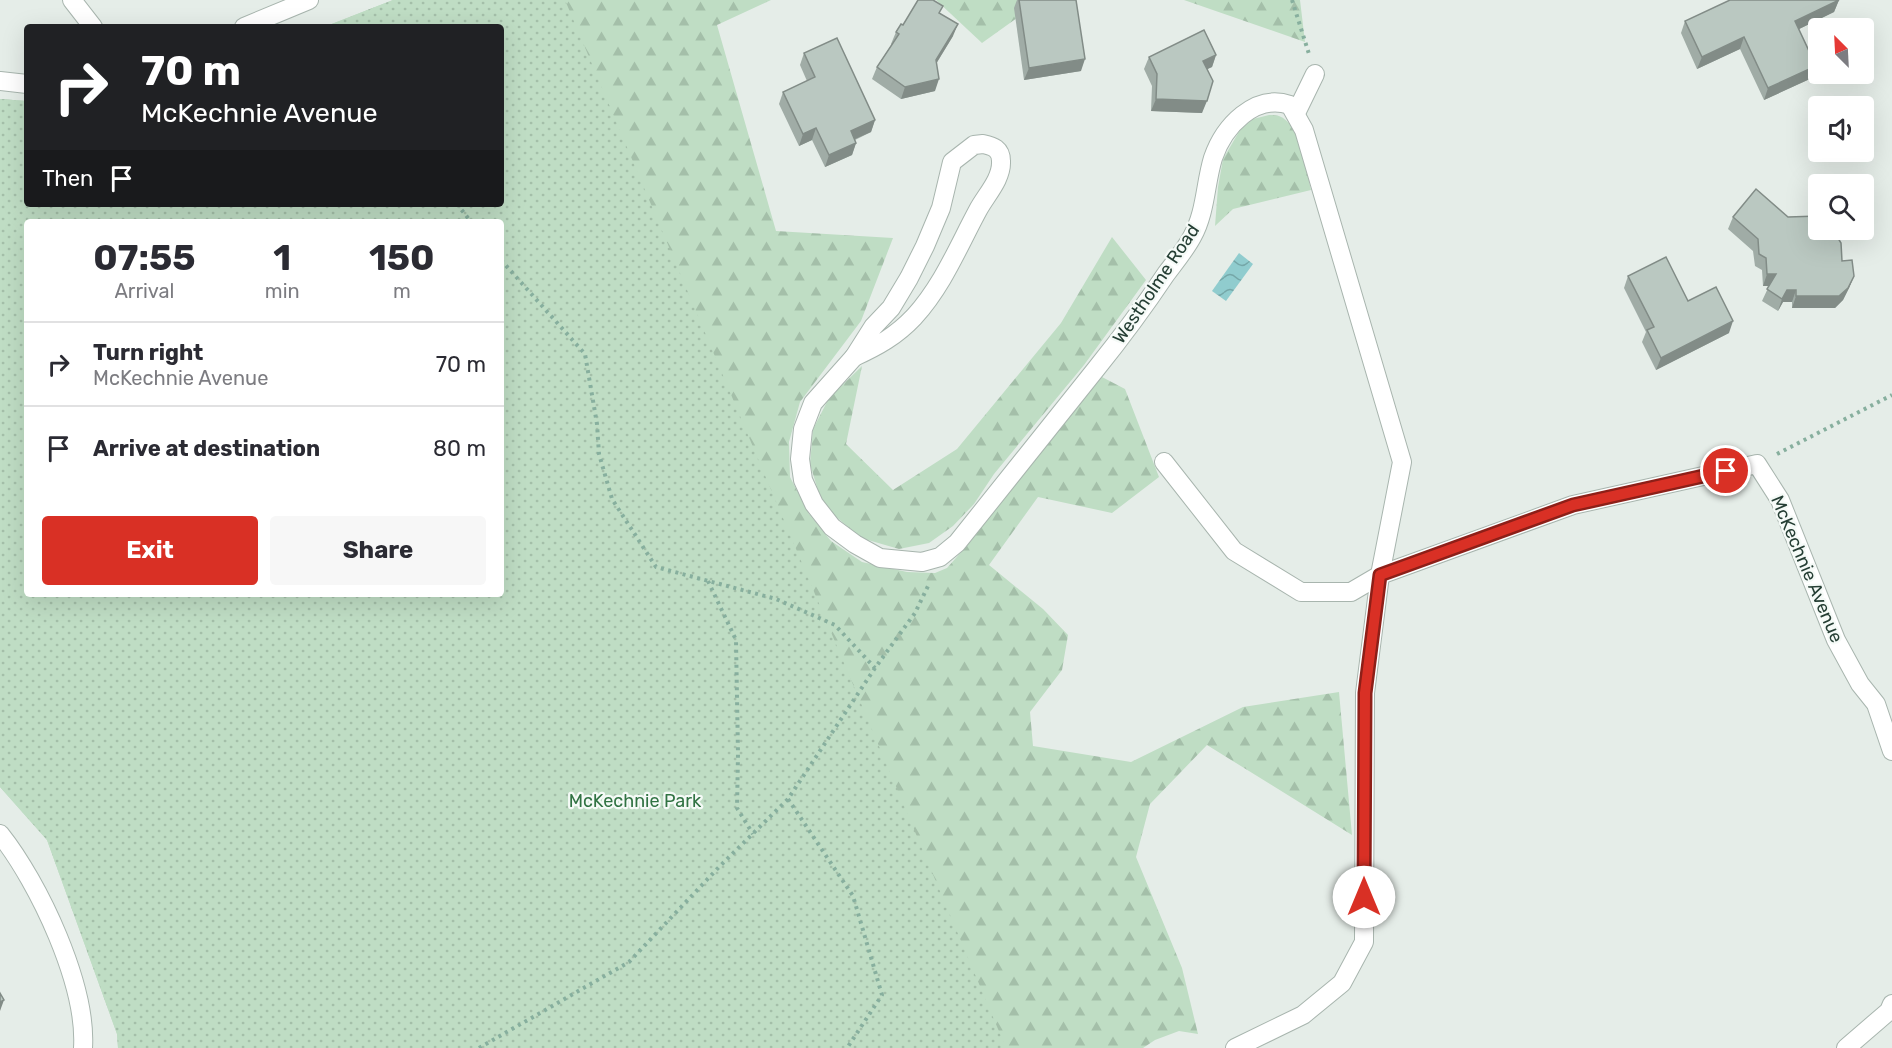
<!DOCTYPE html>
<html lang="en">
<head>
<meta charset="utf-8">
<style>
	body { margin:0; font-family:Rubik,sans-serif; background:#f7f7f7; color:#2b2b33; height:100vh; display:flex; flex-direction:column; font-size:22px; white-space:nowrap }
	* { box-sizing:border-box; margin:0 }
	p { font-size:20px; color:#7c7c81 }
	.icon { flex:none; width:33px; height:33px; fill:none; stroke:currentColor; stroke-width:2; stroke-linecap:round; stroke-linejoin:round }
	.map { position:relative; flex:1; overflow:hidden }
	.side { position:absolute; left:24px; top:219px; width:480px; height:378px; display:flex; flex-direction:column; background:#fff; border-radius:6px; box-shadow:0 6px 24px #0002 }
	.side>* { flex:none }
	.top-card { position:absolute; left:24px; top:24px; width:480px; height:183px; border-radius:6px; box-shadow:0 6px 24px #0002; background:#202124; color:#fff; overflow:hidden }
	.needle { width:39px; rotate:336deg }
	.buttons { position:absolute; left:1808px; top:18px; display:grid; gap:12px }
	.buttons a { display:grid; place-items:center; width:66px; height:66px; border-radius:6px; background:#fff; box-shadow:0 6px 24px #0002; font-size:30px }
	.pin { position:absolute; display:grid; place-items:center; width:51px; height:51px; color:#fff; margin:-26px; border:3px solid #fff; border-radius:50%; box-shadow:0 2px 6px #0007 }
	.me { position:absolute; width:66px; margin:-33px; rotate:0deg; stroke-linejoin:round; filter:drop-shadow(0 0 4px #0008) }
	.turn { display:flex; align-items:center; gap:21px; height:126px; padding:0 18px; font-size:27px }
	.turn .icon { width:78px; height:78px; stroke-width:2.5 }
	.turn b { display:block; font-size:42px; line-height:51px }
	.then { display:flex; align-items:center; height:57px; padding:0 18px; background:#0003; gap:12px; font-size:22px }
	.eta { display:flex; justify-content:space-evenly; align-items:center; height:102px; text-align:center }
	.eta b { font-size:36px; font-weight:700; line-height:42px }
	.cta { display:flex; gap:12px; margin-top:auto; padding:12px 18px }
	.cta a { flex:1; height:69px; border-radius:6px; background:#d93025; color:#fff; font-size:24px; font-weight:700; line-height:69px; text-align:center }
	.cta a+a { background:#f7f7f7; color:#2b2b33 }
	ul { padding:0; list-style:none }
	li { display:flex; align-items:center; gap:18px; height:84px; padding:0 18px; border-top:2px solid #e1e1e2 }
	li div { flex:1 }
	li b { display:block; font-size:22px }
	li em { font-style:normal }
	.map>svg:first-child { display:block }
	.forest { fill:url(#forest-firs); fill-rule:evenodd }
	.park { fill:url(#park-dots); fill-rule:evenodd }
	.water { fill:url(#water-waves) }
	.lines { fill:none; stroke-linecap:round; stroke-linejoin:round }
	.minor-casing { stroke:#a8b5ae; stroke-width:20 }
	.path { stroke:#87af9e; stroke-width:4; stroke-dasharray:3 4.5; stroke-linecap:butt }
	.minor { stroke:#fff; stroke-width:18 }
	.wall { fill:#a0aca6 }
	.shaded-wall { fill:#828c87 }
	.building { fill:#bac8c1; stroke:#828c87; stroke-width:1.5 }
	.route-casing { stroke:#8d1f18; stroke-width:15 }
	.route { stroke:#d93025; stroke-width:10 }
	.labels { text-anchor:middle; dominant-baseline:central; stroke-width:4.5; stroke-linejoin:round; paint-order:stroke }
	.street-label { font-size:18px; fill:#253e34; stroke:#f5faf7 }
	.park-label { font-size:18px; fill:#317343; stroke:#f5faf7 }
</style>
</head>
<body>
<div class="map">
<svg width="1892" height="1048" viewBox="0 0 1892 1048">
	<defs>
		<pattern id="forest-firs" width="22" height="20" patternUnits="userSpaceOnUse" patternTransform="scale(1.5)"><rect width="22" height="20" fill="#bfddc4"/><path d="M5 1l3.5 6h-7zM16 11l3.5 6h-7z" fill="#a4bfa9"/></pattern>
		<pattern id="park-dots" width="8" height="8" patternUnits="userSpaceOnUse" patternTransform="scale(1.5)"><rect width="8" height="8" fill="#bfddc4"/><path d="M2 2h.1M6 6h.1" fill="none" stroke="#a4bfa9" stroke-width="1.8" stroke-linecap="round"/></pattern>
		<pattern id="water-waves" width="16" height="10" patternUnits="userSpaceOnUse" patternTransform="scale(1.5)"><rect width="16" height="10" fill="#90ccce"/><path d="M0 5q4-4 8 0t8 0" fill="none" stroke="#75a7a8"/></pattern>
	</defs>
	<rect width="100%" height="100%" fill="#e5ede8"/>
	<!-- forest -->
	<g class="forest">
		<path d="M393 0H771L717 25 776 231 893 238 861 321 800 402 789 442 790 477 809 514 831 541 862 562 907 572 935 573 947 568 971 541 1011 487 1102 377 1125 389 1159 477 1112 513 1038 497 989 565 1043 609 1068 635 1062 670 1030 712 1033 746 1131 762 1243 707 1339 692 1352 835 1207 745 1150 804 1136 857 1182 968 1198 1034 1179 1031 1155 1040 1143 1048H118L117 1034 47 840 0 787V99L27 101V204H501V27H324ZM27 222H501V594H27Z"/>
		<polygon points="936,0 1042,0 982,43"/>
		<polygon points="1178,0 1300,0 1305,42 1184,0"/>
		<path d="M1269 115C1273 115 1276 115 1279 116 1300 123 1307 171 1311 190L1233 209 1215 226 1218 187 1223 159 1240 130 1253 119Z"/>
		<polygon points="1112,237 1146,280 1084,365 994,474 974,504 953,526 929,543 899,549 861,538 834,515 820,497 810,464 813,429 829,398 862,366 846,444 893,490 957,449 1061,323"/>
	</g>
	<!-- park -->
	<path class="park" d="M393 0H565L1006 1048H118L117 1034 47 840 0 787V99L27 101V204H501V27H324ZM27 222H501V594H27Z"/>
	<!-- water -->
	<polygon class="water" points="1239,253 1253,264 1226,301 1212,291"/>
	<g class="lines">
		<defs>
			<g id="minor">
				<polyline points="72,0 93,27"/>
				<polyline points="244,27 309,0"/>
				<polyline points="0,81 27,84"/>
				<polyline points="1296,113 1315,74"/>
				<path d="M983 144C993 146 1001 149 1001 161 1002 179 986 195 978 210 958 247 943 285 914 317 896 336 878 346 854 357L873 327 891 308 909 278 925 246 941 208 952 162 974 145Z"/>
				<path d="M854 357 813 403 803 429 800 459 803 480 814 504 832 527 855 544 880 558 922 562 940 557 957 543C1003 485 1050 427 1096 369 1121 338 1144 307 1166 274 1175 262 1185 250 1192 237 1206 212 1205 184 1213 158 1224 126 1255 93 1290 105L1304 130 1402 462 1380 575 1351 592H1301L1234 551 1164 462"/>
				<path d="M0 834C39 883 87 985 83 1048"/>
				<polyline points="1235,1048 1303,1015 1342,983 1364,942 1365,693 1380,575 1573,505 1757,464 1780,500 1836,640 1860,684 1876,704 1892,751"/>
				<polyline points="1846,1048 1889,1011 1892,1004"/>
			</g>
		</defs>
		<!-- minor casing -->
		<use href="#minor" class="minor-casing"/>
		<!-- path -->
		<g class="path">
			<polyline points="1292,0 1309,54"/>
			<polyline points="457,204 471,222"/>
			<polyline points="501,260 585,354 597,424 599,454 612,499 656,567 776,599 835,625 875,668"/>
			<polyline points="1777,454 1892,395"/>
			<polyline points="708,581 736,640 738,754 737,808 753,834"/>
			<polyline points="788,799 853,896 882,995 847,1048"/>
			<polyline points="479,1048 629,962 719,867 788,799 875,668 915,613 928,586"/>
		</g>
		<!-- minor -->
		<use href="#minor" class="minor"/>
	</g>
	<!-- wall -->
	<g class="wall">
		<polygon points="1017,0 1076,0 1081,71 1024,80 1014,8"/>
		<polygon points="1839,0 1834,12 1799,29 1812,78 1764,100 1740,49 1697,69 1681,33 1685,21"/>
		<polygon points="941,14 953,36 936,64 935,91 901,99 872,79 877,67 892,44 891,44 896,32 903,25"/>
		<polygon points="804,53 875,120 871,132 855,140 856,143 852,155 825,167 812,140 799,146 779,104 783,92 807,81 800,65"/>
		<polygon points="1216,55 1212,67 1207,69 1202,113 1151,111 1152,86 1144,69 1149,57"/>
		<polygon points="1733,217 1788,217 1818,230 1854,276 1849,288 1843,300 1835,308 1792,308 1792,302 1783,302 1778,311 1762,301 1769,286 1763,286 1762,270 1755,266 1753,251 1728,229"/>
		<polygon points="1628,276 1688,301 1729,333 1656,370 1642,342 1646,332 1624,288"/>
	</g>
	<!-- shaded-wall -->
	<g class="shaded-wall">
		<polygon points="1839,0 1834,12 1791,33 1795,21"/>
		<polygon points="958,24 953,36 931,72 936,60"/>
		<polygon points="1744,37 1740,49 1697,69 1702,57"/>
		<polygon points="1216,55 1212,67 1199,73 1203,61"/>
		<polygon points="1085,59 1081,71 1024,80 1029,68"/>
		<polygon points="1816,66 1812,78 1764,100 1768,88"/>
		<polygon points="939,79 935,91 901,99 905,87"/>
		<polygon points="1156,99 1207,101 1202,113 1151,111"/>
		<polygon points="875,120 871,132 846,143 851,131"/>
		<polygon points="816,128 812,140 799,146 803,134"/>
		<polygon points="856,143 852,155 825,167 829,155"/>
		<polygon points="1767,274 1776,274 1772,286 1763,286"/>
		<polygon points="1854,276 1849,288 1843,300 1835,308 1792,308 1796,296"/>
		<polygon points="1787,290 1796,290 1792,302 1783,302 1778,311 1782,299"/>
		<polygon points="1733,321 1729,333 1656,370 1661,358"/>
		<polygon points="4,1000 0,1011 0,1002"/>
	</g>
	<!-- building -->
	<g class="building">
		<polygon points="918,0 933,0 943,6 939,13 958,24 936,60 939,79 905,87 877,67 899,34 896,32 901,24 903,25"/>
		<polygon points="1019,0 1076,0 1085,59 1029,68"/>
		<polygon points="1730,0 1839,0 1795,21 1816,66 1768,88 1744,37 1702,57 1685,21"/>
		<polygon points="1204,30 1216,55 1203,61 1213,81 1207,101 1156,99 1157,74 1149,57"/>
		<polygon points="837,38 875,120 851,131 856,143 829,155 816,128 803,134 783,92 815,77 804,53"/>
		<polygon points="1756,189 1788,217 1818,216 1818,230 1827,230 1835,233 1841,243 1842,261 1852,260 1854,276 1848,288 1839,296 1796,296 1796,290 1787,290 1782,299 1767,289 1776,274 1767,274 1766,258 1759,254 1758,239 1733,217"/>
		<polygon points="1666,257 1688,301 1716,287 1733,321 1661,358 1647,330 1654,327 1628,276"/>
		<polygon points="0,993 4,1000 0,1002"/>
	</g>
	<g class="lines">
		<defs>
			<polyline id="route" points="1364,897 1365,693 1380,575 1573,505 1726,471"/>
		</defs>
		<!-- route casing -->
		<use href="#route" class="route-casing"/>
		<!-- route -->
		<use href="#route" class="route"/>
	</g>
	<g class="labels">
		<!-- street labels -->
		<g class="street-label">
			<text transform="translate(1156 284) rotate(-56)">Westholme Road</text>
			<text transform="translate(1807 569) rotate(67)">McKechnie Avenue</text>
		</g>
		<!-- park labels -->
		<g class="park-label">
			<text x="635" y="801">McKechnie Park</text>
		</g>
	</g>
</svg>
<div class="buttons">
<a><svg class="needle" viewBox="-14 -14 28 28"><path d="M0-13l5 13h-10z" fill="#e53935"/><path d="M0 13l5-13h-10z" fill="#7c7c81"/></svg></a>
<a><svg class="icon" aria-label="sound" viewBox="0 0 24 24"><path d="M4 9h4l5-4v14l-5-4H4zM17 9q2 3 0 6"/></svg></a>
<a><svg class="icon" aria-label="search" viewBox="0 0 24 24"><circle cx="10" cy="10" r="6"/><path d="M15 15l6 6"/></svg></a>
</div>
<div class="pin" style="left:1726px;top:471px;background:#d93025"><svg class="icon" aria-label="arrive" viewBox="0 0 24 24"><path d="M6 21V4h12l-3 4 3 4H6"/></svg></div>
<svg class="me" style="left:1364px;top:897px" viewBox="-20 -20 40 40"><circle r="19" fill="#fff"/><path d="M0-13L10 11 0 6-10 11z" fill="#d93025"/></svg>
<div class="top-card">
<div class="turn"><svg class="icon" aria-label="right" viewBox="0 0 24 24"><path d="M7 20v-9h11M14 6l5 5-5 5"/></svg><div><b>70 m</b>McKechnie Avenue</div></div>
<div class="then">Then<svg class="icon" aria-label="arrive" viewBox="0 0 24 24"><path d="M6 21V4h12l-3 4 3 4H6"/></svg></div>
</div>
<section class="side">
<div class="eta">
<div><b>07:55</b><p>Arrival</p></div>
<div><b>1</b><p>min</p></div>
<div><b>150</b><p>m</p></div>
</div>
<ul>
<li><svg class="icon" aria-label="right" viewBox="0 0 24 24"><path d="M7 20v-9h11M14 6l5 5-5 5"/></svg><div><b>Turn right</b><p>McKechnie Avenue</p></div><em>70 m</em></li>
<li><svg class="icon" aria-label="arrive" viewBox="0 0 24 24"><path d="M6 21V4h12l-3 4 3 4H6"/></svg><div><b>Arrive at destination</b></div><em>80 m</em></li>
</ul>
<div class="cta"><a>Exit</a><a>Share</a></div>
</section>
</div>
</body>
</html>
